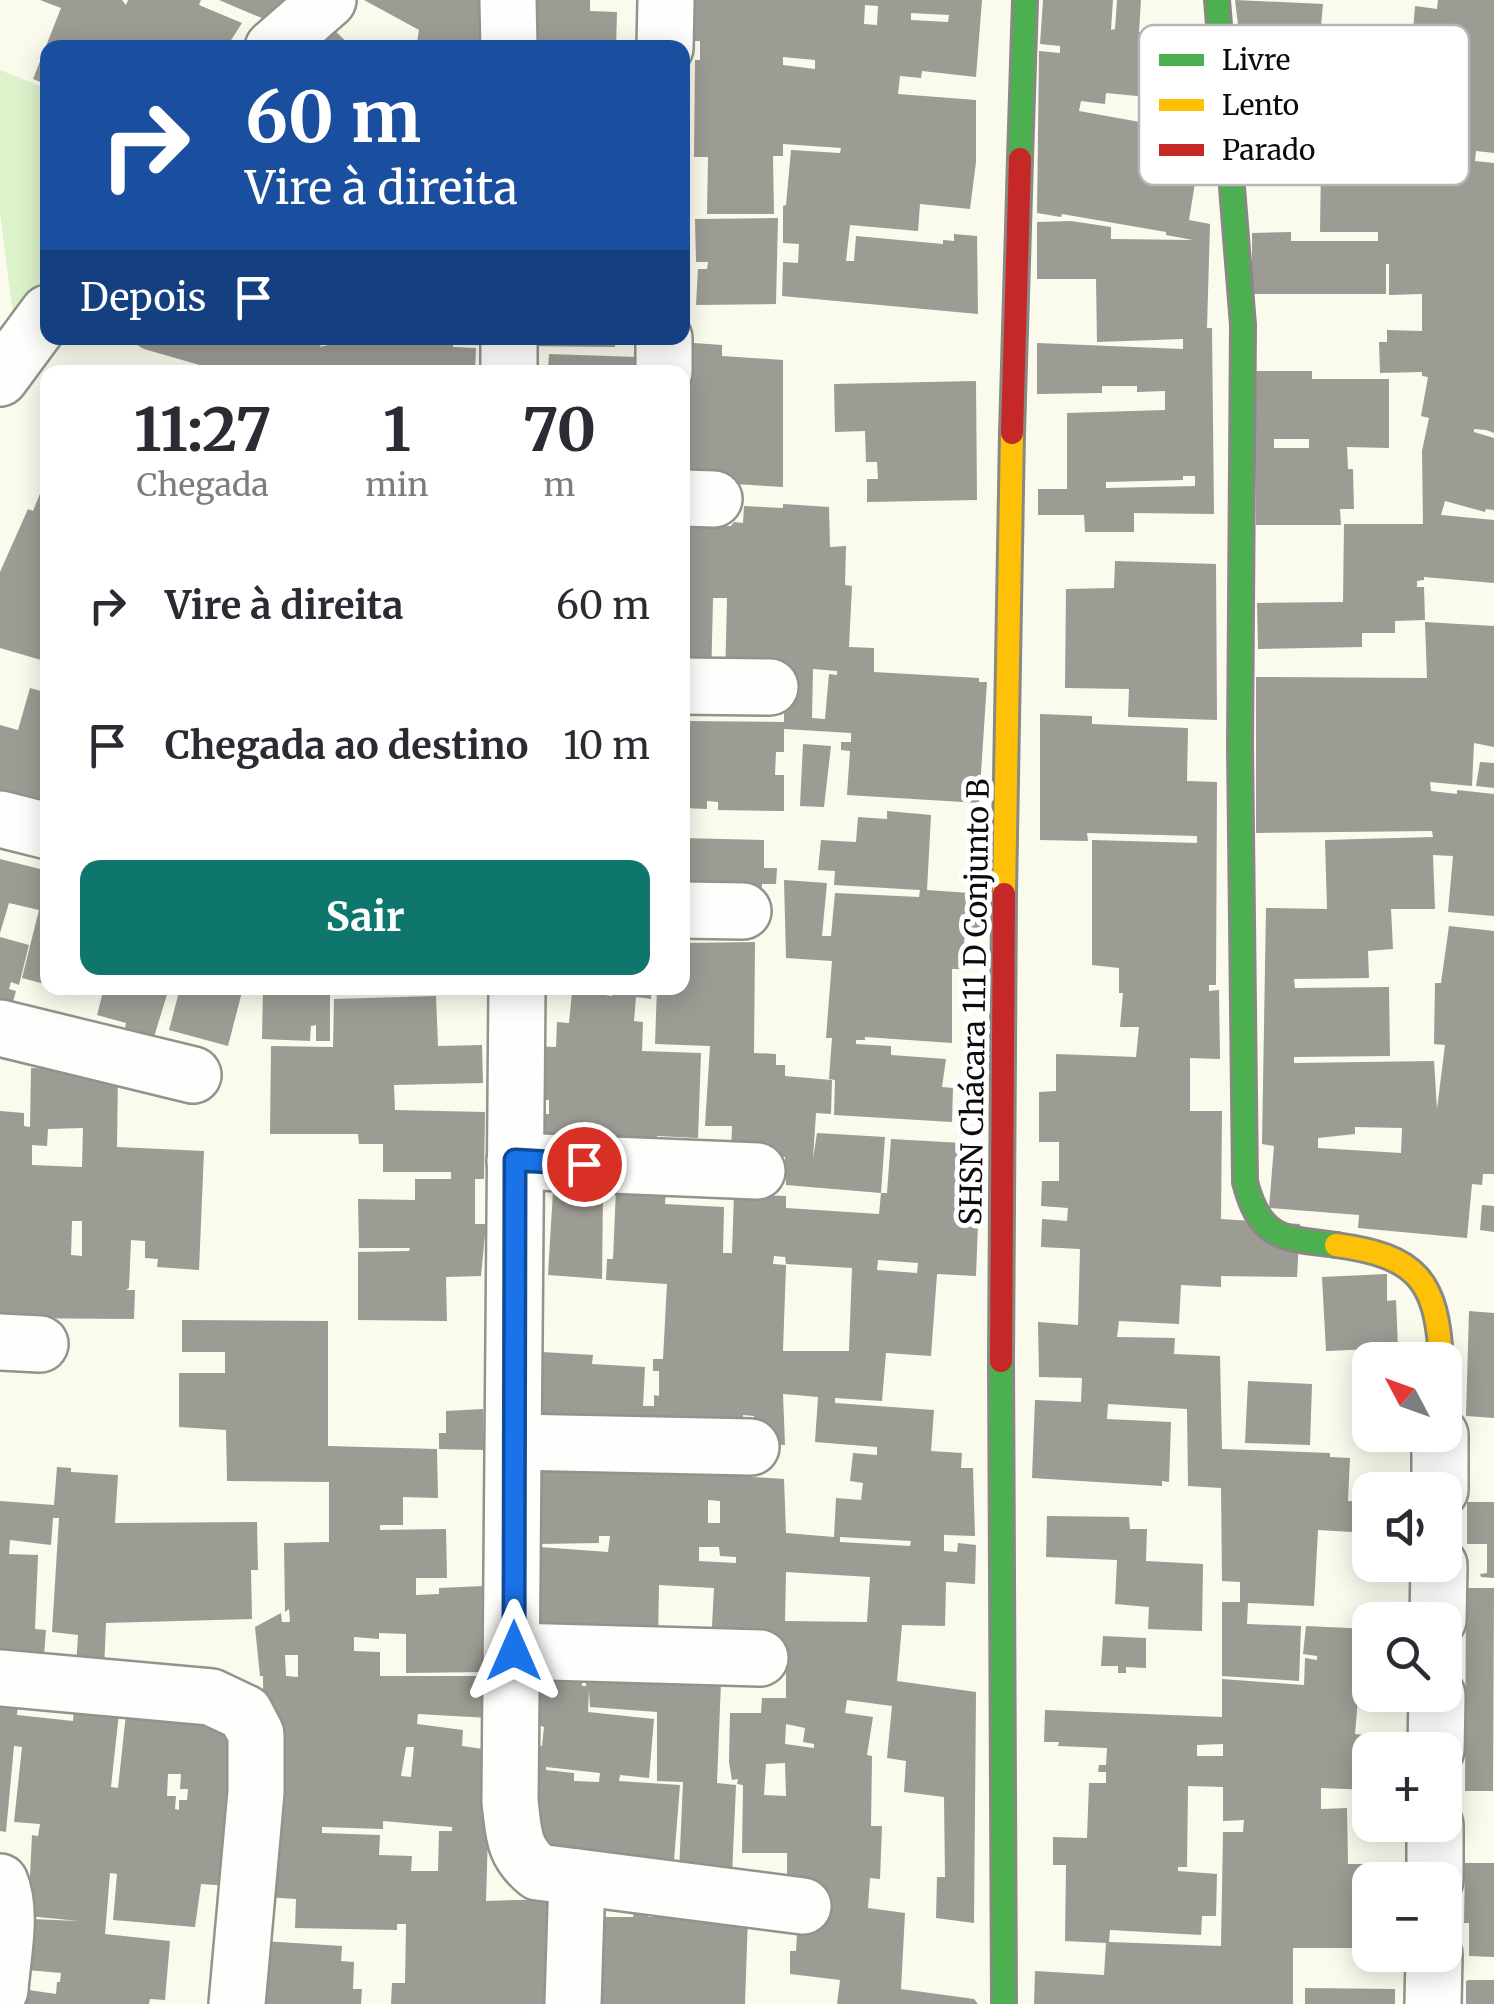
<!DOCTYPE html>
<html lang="pt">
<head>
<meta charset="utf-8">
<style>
	body { margin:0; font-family:Merriweather,serif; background:#f7f7f7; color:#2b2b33; height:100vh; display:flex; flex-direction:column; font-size:38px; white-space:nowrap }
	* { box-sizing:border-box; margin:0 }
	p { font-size:32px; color:#7c7c81 }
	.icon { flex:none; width:55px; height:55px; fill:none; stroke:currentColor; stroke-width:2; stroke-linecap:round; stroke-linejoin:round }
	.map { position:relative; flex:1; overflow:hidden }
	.sheet { position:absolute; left:40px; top:365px; width:650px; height:630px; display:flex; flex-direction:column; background:#fff; border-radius:20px; box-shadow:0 5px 25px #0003 }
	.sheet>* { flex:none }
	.banner { position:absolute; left:40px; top:40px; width:650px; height:305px; border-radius:20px; box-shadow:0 5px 25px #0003; background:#1a4fa0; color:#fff; overflow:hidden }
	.needle { width:65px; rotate:311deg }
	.fabs { position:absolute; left:1352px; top:1342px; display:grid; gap:20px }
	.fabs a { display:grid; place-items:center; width:110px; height:110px; border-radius:20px; background:#fff; box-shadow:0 5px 25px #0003; font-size:50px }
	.pin { position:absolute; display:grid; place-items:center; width:85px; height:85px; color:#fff; margin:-42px; border:5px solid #fff; border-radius:50%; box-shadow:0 2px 10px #0007 }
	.me { position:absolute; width:110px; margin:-55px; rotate:0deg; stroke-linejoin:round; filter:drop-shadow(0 0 8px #0008) }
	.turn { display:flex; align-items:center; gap:35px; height:210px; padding:0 40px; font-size:45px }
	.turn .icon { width:130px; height:130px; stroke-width:2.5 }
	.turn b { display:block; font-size:70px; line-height:85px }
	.then { display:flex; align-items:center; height:95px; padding:0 40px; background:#0003; gap:20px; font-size:38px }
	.eta { display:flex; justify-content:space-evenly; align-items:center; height:170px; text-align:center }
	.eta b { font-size:60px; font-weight:700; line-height:70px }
	.primary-button { display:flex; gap:20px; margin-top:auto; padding:20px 40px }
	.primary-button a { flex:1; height:115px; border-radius:20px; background:#0f766e; color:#fff; font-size:40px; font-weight:700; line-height:115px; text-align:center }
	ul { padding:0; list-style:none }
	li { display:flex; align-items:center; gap:30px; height:140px; padding:0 40px }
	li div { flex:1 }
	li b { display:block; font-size:38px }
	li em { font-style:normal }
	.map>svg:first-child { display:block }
	.green { fill:#dcf2cb }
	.building { fill:#9c9b94; fill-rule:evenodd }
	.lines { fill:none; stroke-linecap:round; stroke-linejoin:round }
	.street-casing { stroke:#93938d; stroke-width:60 }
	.fast-casing { stroke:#898983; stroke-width:28 }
	.slow-casing { stroke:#898983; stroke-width:28 }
	.jam-casing { stroke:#898983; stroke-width:28 }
	.street { stroke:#fefefc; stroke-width:55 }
	.fast { stroke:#4caf50; stroke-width:22 }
	.slow { stroke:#ffc107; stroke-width:22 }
	.jam { stroke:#c62828; stroke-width:22 }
	.route-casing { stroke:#114b97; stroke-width:25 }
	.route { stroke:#1a73e8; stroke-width:18 }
	.labels { text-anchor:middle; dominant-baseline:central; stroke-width:10; stroke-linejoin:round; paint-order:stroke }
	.street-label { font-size:30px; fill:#0b0b0b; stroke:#fff }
	.key { fill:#fff; stroke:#b6b6b6; stroke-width:2.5 }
	.key-label { font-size:28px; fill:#0b0b0b }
</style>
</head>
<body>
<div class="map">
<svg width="1494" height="2004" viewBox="0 0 1494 2004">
	<rect width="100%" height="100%" fill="#fafaed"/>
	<!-- green -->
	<polygon class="green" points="0,70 47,89 47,275 13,315 0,212"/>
	<!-- building -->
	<g class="building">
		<polygon points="40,0 122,0 126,5 128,0 201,0 199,5 242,23 226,48 165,48 155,43 153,48 48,48 48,85 33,79 61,8"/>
		<polygon points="219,0 294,0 271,22"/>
		<polygon points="364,0 483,0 483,43 417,42 419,30"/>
		<polygon points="522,0 590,0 590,11 617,12 616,48 525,48"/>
		<path d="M695 0H982L976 77 922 71 921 78 900 76 898 94 976 100V162L970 209 920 204 918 231 850 225 846 261H854L856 236 943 244V240L954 241V234L977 236 978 314 782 296 783 262 798 263 799 244 783 243V206L786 205 791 150 840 153 841 148 783 144V156H773L774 214H707L708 157H694L695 60H700V41H694ZM865 5 878 6 877 25 864 24ZM911 13 949 15 948 22 911 20ZM783 57 815 60V69L783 65Z"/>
		<path d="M1043 0H1113L1111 30 1115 29 1117 0H1141L1139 32 1182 37 1180 61H1171L1168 99 1106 93 1105 104 1081 101 1079 111 1184 130 1208 161 1209 186 1195 183 1189 220 1210 224 1207 328H1212L1214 514 1134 513V532H1085L1084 515H1038V489H1067V413L1165 410V391L1137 392V386H1102V393L1037 394V343L1183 349V339L1097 342 1096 279H1037V222L1071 221 1111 227V239L1193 240 1166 235V232L1062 214 1061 217 1037 213 1039 51 1060 53V46L1040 44ZM1183 476H1195V486L1106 488V482L1183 480Z"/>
		<path d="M1235 0 1323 4 1321 26 1351 29 1349 51 1411 55 1415 6 1437 9 1438 0H1494V153L1476 151 1475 161 1494 163V433L1486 430 1474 429V432L1494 438V510L1486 509 1485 512 1445 501 1441 515 1494 520V583L1424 577V580L1417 581V587H1424L1425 620 1395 621V633H1362V647L1258 649 1257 603 1343 602 1344 524H1423L1422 451 1429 418 1421 416 1428 377 1422 376V372L1380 373 1379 342H1387V330L1422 331V294L1389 295V264H1386V294H1252V233L1291 232V241H1378V232H1320L1321 164 1254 158ZM1407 95 1412 96V100L1460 104 1457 149 1403 147ZM1335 103 1344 105 1341 141 1281 135V129L1318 132 1320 110 1335 111Z"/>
		<polygon points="330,26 353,48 310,48"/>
		<polygon points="778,218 776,304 696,305 698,269 707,269 708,262 696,262 695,219"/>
		<polygon points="125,338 324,338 320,347 328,345 331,338 387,345 388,338 453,338 453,347 476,348 475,372 224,372 144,349"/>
		<polygon points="517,338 615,338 615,347 516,346"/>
		<polygon points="652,340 722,345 722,356 783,360 783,487 682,481 682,372 515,372 515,367 548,369 549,354 637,357"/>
		<path d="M1256 371H1312V379H1389V448L1347 447 1348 469H1353L1354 509H1340L1341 525H1256ZM1274 439H1309V448H1274Z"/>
		<polygon points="976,381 977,500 867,502 867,479 878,479 877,462 866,462 865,431 835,432 834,384"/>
		<polygon points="48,474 48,662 0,648 0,572 28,509 33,511"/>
		<path d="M783 504 829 507 830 547 846 546 845 585 852 586 849 647 874 648V672L979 678V682H987L979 803 847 795 850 751 841 750V742H851V733L784 729V752H776L775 775H784V811L718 810V802L707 801V809L682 808 685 721 784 722V683L725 681 727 598H713L711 683 682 682V525L731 526 734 522 743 523 744 506 783 508ZM813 669 837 671V675L829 674 825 719 812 718Z"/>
		<polygon points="1115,561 1216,564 1217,720 1128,717 1129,689 1065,688 1066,589 1114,588"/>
		<path d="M1425 622 1494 626V747L1474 743 1472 786 1430 782 1431 791 1457 794V790L1494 794V916L1448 912 1453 856 1433 855 1435 909H1391L1393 949 1368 951 1369 978 1294 979 1295 988 1389 987 1390 1056 1294 1057V1063L1434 1061 1437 1109 1445 1045 1434 1044 1435 983H1441L1449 926 1494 931V1174H1483L1482 1185 1472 1184 1467 1238 1358 1228 1359 1215 1269 1208 1274 1146 1262 1144 1266 908 1327 909 1325 840 1433 837 1432 831 1256 833V677L1427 678ZM1355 1127 1402 1128 1401 1153 1318 1148V1138L1355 1134Z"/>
		<polygon points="30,688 48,693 48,814 0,804 0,725 18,730"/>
		<polygon points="1040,714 1092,716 1092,724 1188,728 1187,781 1217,782 1216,985 1209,985 1209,991 1219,990 1220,1059 1190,1058 1190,1111 1222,1111 1221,1219 1300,1224 1297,1277 1221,1276 1221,1287 1181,1285 1179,1324 1119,1321 1117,1337 1175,1338 1174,1354 1220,1356 1222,1449 1330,1453 1330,1457 1350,1458 1348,1501 1370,1502 1370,1533 1318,1530 1314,1606 1248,1603 1247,1624 1301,1626 1299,1681 1222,1676 1222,1602 1240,1602 1240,1582 1222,1581 1221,1488 1188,1486 1187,1409 1108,1404 1107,1419 1171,1422 1169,1482 1162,1481 1162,1486 1032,1478 1035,1400 1081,1402 1082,1378 1039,1377 1038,1322 1078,1325 1080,1249 1041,1247 1042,1219 1067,1221 1068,1208 1041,1206 1042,1181 1059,1181 1059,1142 1039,1142 1039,1092 1056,1091 1056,1054 1136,1057 1139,1027 1120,1027 1123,993 1119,993 1119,968 1092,965 1092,840 1197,843 1197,836 1087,833 1088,841 1040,840"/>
		<polygon points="803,744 831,746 824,807 800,806"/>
		<polygon points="1480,762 1494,763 1494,788 1476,786"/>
		<polygon points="887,811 931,815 927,890 983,894 981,932 965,932 962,969 952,969 952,1043 865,1037 865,1040 856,1040 856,1044 891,1046 891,1055 946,1059 942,1087 953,1088 952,1122 834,1115 835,1080 829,1079 832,1038 826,1038 832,961 786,958 784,880 827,883 822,936 831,936 835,893 919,897 920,890 834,885 835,871 818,870 821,840 856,842 858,817 887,819"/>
		<polygon points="682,838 764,840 764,868 777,868 776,884 762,884 761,901 682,903"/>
		<polygon points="0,859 48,871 48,985 22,978 39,910 9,903 0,933"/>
		<polygon points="0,937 29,945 19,985 11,982 9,989 16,991 9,1016 0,1014"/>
		<polygon points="755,942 754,1053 776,1054 776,1065 785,1065 785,1076 832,1080 831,1114 816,1113 813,1159 817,1133 885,1137 881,1193 786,1185 785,1157 731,1156 732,1126 705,1126 710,1046 655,1044 657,988 682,988 682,943"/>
		<polygon points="104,988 169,988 154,1037 125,1028 126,1023 97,1015"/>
		<polygon points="180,988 243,988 228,1046 169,1030"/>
		<polygon points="263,988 330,988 330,1041 316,1041 316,1025 311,1026 310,1041 262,1039"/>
		<polygon points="564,988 605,988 605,995 612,996 613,988 652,988 651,999 636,997 634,1021 643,1022 642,1051 701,1053 698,1138 657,1136 656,1147 525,1146 524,1114 549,1114 549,1100 523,1101 527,1046 556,1047 557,1022 569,1023 572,993 563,993"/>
		<polygon points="436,996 438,1046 482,1045 483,1083 394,1085 395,1110 485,1112 484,1179 475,1179 475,1224 486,1224 481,1276 446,1277 447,1321 358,1320 358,1252 409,1251 410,1248 359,1248 358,1199 415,1200 415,1179 451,1179 451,1172 383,1172 383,1144 359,1144 358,1134 270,1134 271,1046 333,1047 334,999"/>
		<path d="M31 1068 118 1070 117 1147 204 1151 199 1270 157 1267 158 1259 145 1258V1241L131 1240 129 1288 126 1290H135L134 1319 0 1318V1111L24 1113V1126L30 1127ZM83 1128 82 1167 32 1165V1145L47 1146 48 1129ZM72 1221H82V1256L71 1255Z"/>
		<path d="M891 1139 981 1144 976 1276 937 1274 931 1356 886 1353 882 1401 835 1398V1403L934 1410 931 1451 962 1453 961 1468H973L975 1536 944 1535V1551L957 1552 958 1543 976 1545 975 1584 946 1582 945 1626 902 1625 897 1681 976 1692 974 1923 936 1918 937 1877H945L944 1797 904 1792 906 1761 887 1758 892 1706 847 1700 845 1713 873 1717 867 1755 872 1756 871 1826H882L880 1879 870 1878 868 1908 905 1913 901 1989 974 1999 978 2004H837L840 1980 790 1974V1951H796L799 1898 787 1896V1853H742L743 1785 737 1784 738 1779 732 1780 729 1762 730 1713H761L762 1698H786V1652L711 1645 714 1588 659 1585 658 1645 522 1633 526 1546 608 1552 610 1536H599V1543L539 1544 523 1462 784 1479 786 1533 834 1537 836 1498 861 1500 863 1483 850 1481 853 1453 877 1455V1447L815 1442 818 1397 783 1394 785 1445 753 1444 754 1416 743 1415 744 1442 521 1427 525 1351 593 1355 592 1364 645 1367 643 1406H654V1395L659 1396V1371H653V1359H663L667 1284 606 1280 607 1259H613L616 1189 666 1191 665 1204 724 1207 723 1253H732L734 1194 786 1196V1208L879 1214 881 1193H887ZM774 1256 785 1257 786 1264 852 1268 849 1351H783L786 1265 773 1264ZM878 1260 918 1263 917 1273 877 1270ZM708 1500 720 1501V1523H708ZM840 1537 911 1541 910 1546 840 1542ZM699 1547H719L720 1556 736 1557V1563L699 1561ZM786 1572 870 1577 867 1622 785 1621ZM786 1724 805 1728 803 1742 814 1744V1748L785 1744ZM785 1763 786 1796 764 1795 766 1764Z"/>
		<polygon points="553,1191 603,1191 602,1279 548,1275"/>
		<polygon points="1482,1205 1494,1206 1494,1232 1480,1230"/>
		<polygon points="1387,1274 1387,1301 1396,1300 1398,1348 1326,1351 1322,1277"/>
		<polygon points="1469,1311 1494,1313 1494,1418 1466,1416"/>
		<path d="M182 1320 328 1321V1446L437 1449 438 1498 403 1497V1525H380V1530L446 1529 447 1578H416V1595L439 1594V1588L484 1586 486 1672 406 1673V1634L379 1633V1639L354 1637V1651L380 1652V1676H488L489 1718 418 1714 417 1724 463 1730 462 1746 483 1749 488 1832 486 1901 555 1899V2004H391L392 1983H405L406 1924H397V1930L295 1928 296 1899 265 1897 263 1676H260L255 1627 281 1613 282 1622H290L289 1609 285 1612 284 1543 329 1542V1482L227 1481 226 1430 179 1427V1373H225V1352H182ZM285 1655H298V1677L286 1676ZM406 1747H414L411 1777 401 1776ZM383 1821 452 1827V1831H439L438 1871H411L412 1856 379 1855 380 1835 322 1833V1827L383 1829Z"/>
		<polygon points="1248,1381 1312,1384 1310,1445 1245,1443"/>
		<polygon points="483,1409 484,1450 439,1449 439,1433 446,1433 446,1411"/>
		<polygon points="57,1467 71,1468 71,1472 118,1475 115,1523 257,1522 258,1570 251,1570 252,1619 106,1623 104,1670 76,1668 78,1635 52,1632 59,1518 53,1518 51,1545 10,1540 9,1554 38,1555 35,1629 46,1630 43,1667 0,1663 0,1501 54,1505"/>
		<polygon points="1467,1502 1494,1502 1494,1578 1481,1577 1480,1574 1487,1573 1487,1544 1467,1544"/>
		<polygon points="1047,1516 1129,1517 1130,1529 1147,1529 1146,1561 1203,1564 1202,1631 1148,1629 1149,1607 1115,1604 1117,1560 1046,1557"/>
		<polygon points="1466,1588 1494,1588 1493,1791 1465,1791"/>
		<polygon points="1377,1609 1411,1611 1410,1620 1376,1620"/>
		<path d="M1306 1626 1370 1629V1688L1359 1687 1355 1734 1375 1736V1750H1370V1790L1321 1788V1809L1347 1808 1348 1864H1398V1880H1370V1948H1293V2004H1034L1035 1971 1104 1975 1106 1943 1065 1941 1066 1865H1053V1837L1087 1838 1089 1783H1106V1772H1098L1099 1765H1106L1107 1748 1058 1746 1059 1742H1044L1045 1710 1222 1717V1679L1304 1685 1305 1658 1317 1660V1656L1303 1654ZM1223 1744V1756H1197V1745ZM1188 1786 1223 1787V1821L1244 1820 1243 1832H1223L1221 1946 1109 1942 1110 1930 1201 1935 1202 1916H1216L1217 1874 1178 1871V1867H1187Z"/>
		<polygon points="1103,1636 1146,1638 1146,1668 1126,1667 1126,1673 1118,1673 1118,1666 1101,1666"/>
		<path d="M542 1671 582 1675V1686H586V1675L721 1682 717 1783 736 1785 732 1876 679 1872 683 1782 657 1781V1712L590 1707 589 1690 588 1712 654 1719 649 1778 620 1775 619 1781 680 1785 673 1873 538 1858 535 1745 542 1746 544 1727 536 1725ZM546 1767 600 1773 599 1782 574 1781V1773L546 1770Z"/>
		<path d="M0 1702 18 1704 17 1715 73 1721 74 1709 119 1713 111 1787 118 1788 126 1714 228 1721 235 1775 227 1774 226 1788 234 1789 228 1886 201 1884 195 1927 113 1920 117 1874 110 1873 105 1934 170 1941 165 2000 150 1999 149 2004H20L22 1989 56 1994 57 1982H60L61 1973 27 1970 31 1919 79 1921 28 1916 32 1835 38 1836 40 1824 14 1822 22 1747 14 1746 6 1832 0 1831ZM168 1774H181L180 1789H188L187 1800H179V1810L175 1809 176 1796H167Z"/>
		<polygon points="1465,1863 1494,1863 1494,1957 1469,1956 1469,1923 1464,1923"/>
		<polygon points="635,1909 650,1910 648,1917 664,1917 665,1914 748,1915 745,2004 587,2004 588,1917 633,1917"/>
		<polygon points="263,1941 342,1946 341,1961 354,1962 353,1989 362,1989 361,2004 243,2004"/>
		<polygon points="1469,1980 1494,1980 1494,2004 1466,2004 1466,1981"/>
		<polygon points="1305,1988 1395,1989 1395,2004 1305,2004"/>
	</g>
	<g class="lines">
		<defs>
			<g id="street">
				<polyline points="508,0 509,48"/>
				<polyline points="273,48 328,0"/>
				<polyline points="665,48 666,0"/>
				<polyline points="509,372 509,338"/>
				<polyline points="664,372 664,338"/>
				<polyline points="0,378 48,313"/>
				<polyline points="682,498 714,499"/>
				<polyline points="682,686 770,687"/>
				<polyline points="0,819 48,831"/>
				<polyline points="682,910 743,911"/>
				<path d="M517 988 510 1802C514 1832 512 1851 538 1872L803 1906"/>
				<polyline points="0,1028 193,1075"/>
				<polyline points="515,1161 757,1171"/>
				<polyline points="0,1342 40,1344"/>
				<polyline points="514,1442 751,1447"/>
				<polyline points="1440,1490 1440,1435"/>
				<polyline points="1438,1620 1439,1565"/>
				<polyline points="514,1651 760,1658"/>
				<polyline points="0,1678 211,1697 245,1713 256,1734 256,1792 237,2004"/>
				<polyline points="1436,1750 1437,1695"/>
				<polyline points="1435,1880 1435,1825"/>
				<path d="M0 1882C13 1912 2 1958 0 1990"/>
				<polyline points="573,2004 577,1877"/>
				<polyline points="1433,2004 1434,1955"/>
			</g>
			<g id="fast">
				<path d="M1217 0 1243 325 1240 746 1245 1182C1260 1240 1283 1238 1336 1245"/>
				<polyline points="1020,159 1025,0"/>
				<polyline points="1001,1361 1004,2004"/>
			</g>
			<g id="slow">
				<polyline points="1004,894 1012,433"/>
				<path d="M1336 1245C1417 1256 1437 1280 1441 1360"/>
			</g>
			<g id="jam">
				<polyline points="1012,433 1020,159"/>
				<polyline points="1001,1361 1004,894"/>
			</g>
		</defs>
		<!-- street casing -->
		<use href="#street" class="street-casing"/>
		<!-- fast casing -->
		<use href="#fast" class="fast-casing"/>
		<!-- slow casing -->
		<use href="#slow" class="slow-casing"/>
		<!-- jam casing -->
		<use href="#jam" class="jam-casing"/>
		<!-- street -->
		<use href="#street" class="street"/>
		<!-- fast -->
		<use href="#fast" class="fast"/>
		<!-- slow -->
		<use href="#slow" class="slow"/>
		<!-- jam -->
		<use href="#jam" class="jam"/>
	</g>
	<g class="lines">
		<defs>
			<polyline id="route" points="514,1651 515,1160 584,1164"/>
		</defs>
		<!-- route casing -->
		<use href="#route" class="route-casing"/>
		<!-- route -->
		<use href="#route" class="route"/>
	</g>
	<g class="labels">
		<!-- street labels -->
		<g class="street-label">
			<text transform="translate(974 1002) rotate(-89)">SHSN Chácara 111 D Conjunto B</text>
		</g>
	</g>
	<!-- legend -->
	<rect x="1139" y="25" width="330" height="160" rx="15" class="key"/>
	<rect x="1159" y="54" width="45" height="12" fill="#4caf50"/>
	<rect x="1159" y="99" width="45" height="12" fill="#ffc107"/>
	<rect x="1159" y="144" width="45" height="12" fill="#c62828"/>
	<g class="key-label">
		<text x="1222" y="70">Livre</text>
		<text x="1222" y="115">Lento</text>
		<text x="1222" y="160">Parado</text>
	</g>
</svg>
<div class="fabs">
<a><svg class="needle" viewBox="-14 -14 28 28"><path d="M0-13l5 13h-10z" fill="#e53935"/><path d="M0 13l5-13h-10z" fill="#7c7c81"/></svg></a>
<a><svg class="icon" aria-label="sound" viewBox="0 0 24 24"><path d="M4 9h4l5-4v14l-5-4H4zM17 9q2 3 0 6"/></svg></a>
<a><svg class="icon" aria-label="search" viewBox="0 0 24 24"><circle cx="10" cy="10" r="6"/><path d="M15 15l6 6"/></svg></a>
<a>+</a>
<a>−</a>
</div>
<div class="pin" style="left:584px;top:1164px;background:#d93025"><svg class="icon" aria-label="arrive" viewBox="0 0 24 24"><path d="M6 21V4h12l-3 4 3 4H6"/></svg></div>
<svg class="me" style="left:514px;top:1651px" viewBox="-20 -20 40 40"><path d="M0-17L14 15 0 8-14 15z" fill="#1a73e8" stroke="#fff" stroke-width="4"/></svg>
<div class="banner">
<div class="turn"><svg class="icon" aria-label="right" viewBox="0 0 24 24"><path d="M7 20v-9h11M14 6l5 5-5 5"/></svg><div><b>60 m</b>Vire à direita</div></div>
<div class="then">Depois<svg class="icon" aria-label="arrive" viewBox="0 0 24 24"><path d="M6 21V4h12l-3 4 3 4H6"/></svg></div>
</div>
<section class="sheet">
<div class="eta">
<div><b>11:27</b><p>Chegada</p></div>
<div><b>1</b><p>min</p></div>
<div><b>70</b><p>m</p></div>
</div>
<ul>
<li><svg class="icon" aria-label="right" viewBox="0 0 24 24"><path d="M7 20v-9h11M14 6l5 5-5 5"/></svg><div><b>Vire à direita</b></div><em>60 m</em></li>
<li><svg class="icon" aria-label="arrive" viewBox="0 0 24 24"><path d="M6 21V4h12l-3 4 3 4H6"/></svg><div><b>Chegada ao destino</b></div><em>10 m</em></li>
</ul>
<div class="primary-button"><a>Sair</a></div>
</section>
</div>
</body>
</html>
